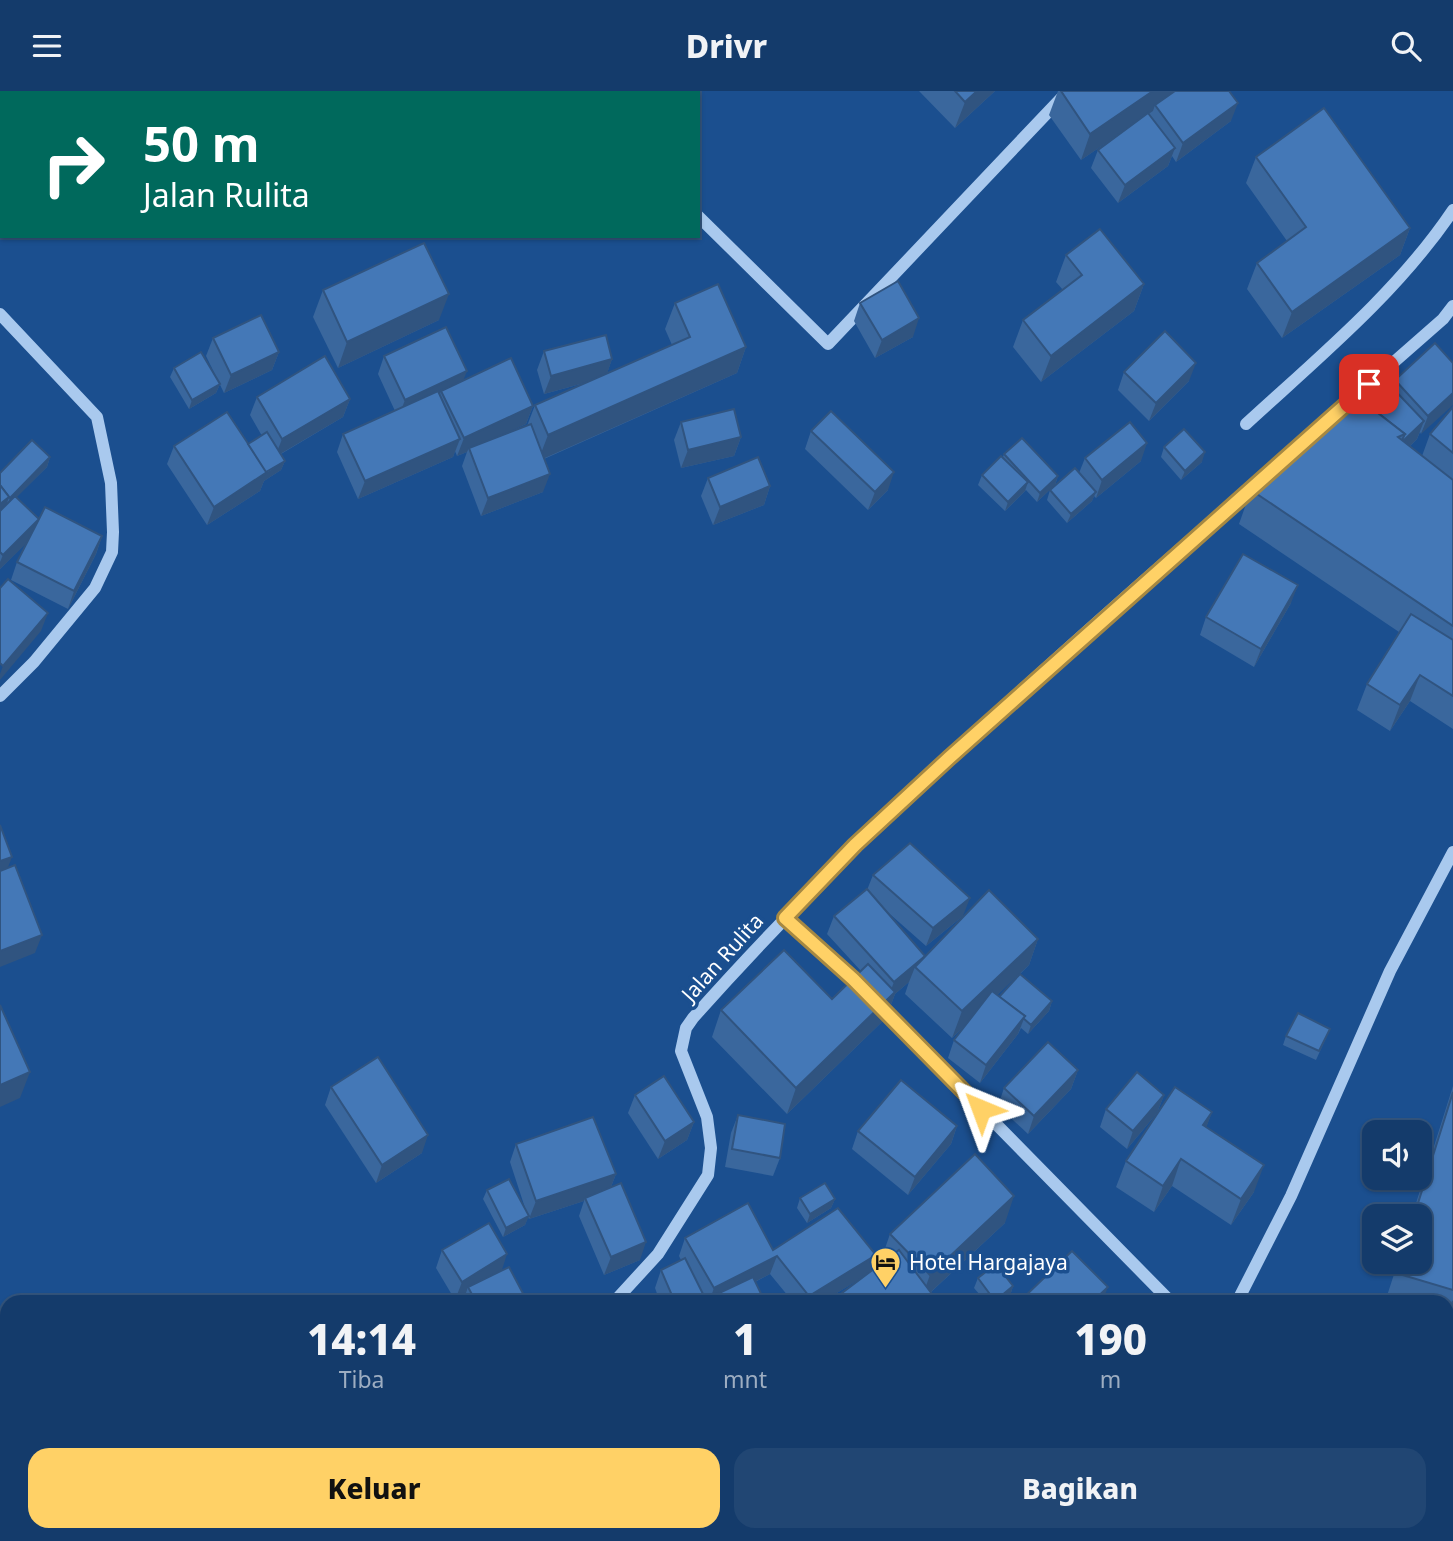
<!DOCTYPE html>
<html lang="id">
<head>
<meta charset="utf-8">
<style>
	body { margin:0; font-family:"Noto Sans",sans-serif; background:#214673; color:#f1f3f6; height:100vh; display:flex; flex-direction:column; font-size:26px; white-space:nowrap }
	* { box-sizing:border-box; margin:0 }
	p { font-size:23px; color:#9dadc1 }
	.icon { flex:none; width:38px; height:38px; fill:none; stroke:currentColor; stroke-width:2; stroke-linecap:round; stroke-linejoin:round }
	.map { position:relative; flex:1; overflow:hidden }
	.side { position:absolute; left:0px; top:1204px; width:1454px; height:247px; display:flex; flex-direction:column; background:#143b6b; border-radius:21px 21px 0 0; box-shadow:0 2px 5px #0004,0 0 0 2px #33557e }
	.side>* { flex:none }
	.hud { position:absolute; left:0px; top:0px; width:700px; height:147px; box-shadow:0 2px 5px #0004,0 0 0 2px #33557e; background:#00695c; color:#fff; overflow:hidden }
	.controls { position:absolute; left:1362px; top:1029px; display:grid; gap:14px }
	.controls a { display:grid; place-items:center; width:70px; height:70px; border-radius:14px; background:#143b6b; box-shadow:0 2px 5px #0004,0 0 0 2px #33557e; font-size:35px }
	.pin { position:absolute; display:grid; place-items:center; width:60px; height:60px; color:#fff; margin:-30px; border-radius:14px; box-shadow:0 4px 10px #0006 }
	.me { position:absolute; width:77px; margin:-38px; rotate:316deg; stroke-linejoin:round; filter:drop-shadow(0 0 5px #0008) }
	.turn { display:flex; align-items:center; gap:24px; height:147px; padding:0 28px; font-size:32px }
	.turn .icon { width:91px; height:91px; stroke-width:2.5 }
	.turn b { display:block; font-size:49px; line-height:60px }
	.eta { display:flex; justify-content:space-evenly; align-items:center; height:119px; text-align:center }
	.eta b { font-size:42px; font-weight:800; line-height:49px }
	.primary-button { display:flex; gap:14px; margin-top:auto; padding:14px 28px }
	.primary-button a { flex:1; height:80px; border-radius:21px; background:#ffd166; color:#111; font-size:28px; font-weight:800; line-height:80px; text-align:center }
	.primary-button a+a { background:#214673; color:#f1f3f6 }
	header { display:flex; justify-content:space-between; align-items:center; height:91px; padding:0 28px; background:#143b6b; font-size:32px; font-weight:800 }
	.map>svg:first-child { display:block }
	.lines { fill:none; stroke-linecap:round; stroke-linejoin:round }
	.minor { stroke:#a9c9ee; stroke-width:12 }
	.wall { fill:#3a679d; fill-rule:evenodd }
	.shaded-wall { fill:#305480 }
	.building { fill:#4478b7; stroke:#305480; stroke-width:2 }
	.route-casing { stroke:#a68842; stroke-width:18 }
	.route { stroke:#ffd166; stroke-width:12 }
	.labels { text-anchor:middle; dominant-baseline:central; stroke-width:7; stroke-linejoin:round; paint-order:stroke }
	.street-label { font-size:21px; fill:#fff; stroke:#1b4f8f }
	.poi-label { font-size:21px; fill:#fff; stroke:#1b4f8f; text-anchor:start }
</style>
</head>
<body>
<header><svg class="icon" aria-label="menu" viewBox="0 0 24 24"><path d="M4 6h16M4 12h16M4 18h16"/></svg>Drivr<svg class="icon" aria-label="search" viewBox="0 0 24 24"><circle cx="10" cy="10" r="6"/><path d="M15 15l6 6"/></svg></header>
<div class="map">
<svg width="1453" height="1450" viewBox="0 0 1453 1450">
	<rect width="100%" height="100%" fill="#1b4f8f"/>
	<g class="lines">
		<!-- minor -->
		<g class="minor">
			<polyline points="581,2 583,0"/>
			<polyline points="698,125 828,253 1068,0"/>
			<polyline points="0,223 97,326 111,392 113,441 112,461 95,497 34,571 0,605"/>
			<polyline points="1345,314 1443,228 1453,215"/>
			<path d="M1246 333C1319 266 1398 201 1453 119"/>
			<polyline points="785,827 865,899"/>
			<polyline points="877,912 1171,1211"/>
			<path d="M614 1211 658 1163 708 1084 711 1057 707 1026 681 960 686 937 693 927C877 720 1088 538 1297 356"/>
			<polyline points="1237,1211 1291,1105 1390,880 1453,761"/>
			<polyline points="625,1444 632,1450"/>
			<polyline points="1394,1444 1401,1450"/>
			<polyline points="472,1450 481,1444"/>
		</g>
	</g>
	<!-- wall -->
	<g class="wall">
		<polygon points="919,0 995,0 955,37"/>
		<polygon points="1058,0 1229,0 1231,30 1176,71 1172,65 1168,75 1118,112 1091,77 1098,59 1125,39 1081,69 1049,24"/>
		<polygon points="1256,66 1410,137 1400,164 1282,247 1247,198 1257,172 1287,150 1246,92"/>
		<polygon points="1066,164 1144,193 1134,220 1041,291 1013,256 1023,229 1063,199 1056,191"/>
		<polygon points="323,199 439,229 338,277 313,226"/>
		<polygon points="675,212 746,256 737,282 544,368 543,401 481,425 462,375 467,361 457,365 455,360 453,366 358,408 337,361 343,343 395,320 378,283 384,265 463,289 533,315 526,333 503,344 527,335 535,314 588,291 544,303 537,279 544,260 612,268 607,282 672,254 665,238"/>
		<polygon points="860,212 913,246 875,267 854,230"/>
		<polygon points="213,247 279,261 272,279 224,302 206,265"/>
		<polygon points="1453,272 1421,343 1420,341 1417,348 1410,355 1422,365 1430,343 1453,316 1453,638 1410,610 1390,640 1357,619 1367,593 1399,541 1239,433 1251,399 1364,311 1392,297 1395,289"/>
		<polygon points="174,277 220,293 216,302 189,318 170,286"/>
		<polygon points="1124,281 1189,290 1149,330 1118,299"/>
		<polygon points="257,306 350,308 343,326 281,363 285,370 281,379 264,390 260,400 207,434 167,373 174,355 248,353 262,345 250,324"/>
		<polygon points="681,331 741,346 734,365 681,377 674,349"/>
		<polygon points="811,340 888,399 868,419 805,358"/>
		<polygon points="1164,356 1202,371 1181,389 1161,366"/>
		<polygon points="1004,363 1058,385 1055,394 1037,411 1026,399 1005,420 978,394 982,384 1003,366"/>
		<polygon points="50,366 47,376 16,406 39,428 102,445 96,463 68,518 11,489 17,471 27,451 0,478 0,382"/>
		<polygon points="1085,367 1141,370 1096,407 1094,405 1092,410 1067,432 1047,409 1050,399 1079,382"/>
		<polygon points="708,387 770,395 764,414 713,434 701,405"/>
		<polygon points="1291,512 1254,576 1200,544 1206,526"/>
		<path d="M873 784 963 825 926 855 883 817 925 865 1038 848 1029 874 1020 883 1052 910 1049 920 1028 943 1021 937 1018 943 980 992 948 967 954 949 966 934 952 947 905 903 909 891 895 903 886 927 787 1023 712 946 721 919 832 908 861 880 827 843 834 825 867 799ZM1018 884 999 906 997 904Z"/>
		<polygon points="1286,945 1326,947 1316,969 1283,954"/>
		<polygon points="1078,979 1071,998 1028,1043 998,1015 1004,997"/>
		<polygon points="1453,995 1453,1281 1447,1279 1447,1211 1385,1211 1398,1171 1419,1171 1419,1125 1412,1125"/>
		<polygon points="331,996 422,1062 376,1092 325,1014"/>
		<polygon points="635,1004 694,1031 687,1049 658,1068 628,1022"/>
		<polygon points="1164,1004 1157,1022 1127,1058 1100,1036 1106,1018"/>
		<polygon points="1212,1021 1206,1036 1254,1101 1231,1134 1172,1095 1154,1121 1116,1096 1126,1070"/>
		<polygon points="738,1024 780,1067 773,1085 725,1076 731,1042"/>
		<polygon points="957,1035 951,1053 908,1104 852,1058 858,1040"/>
		<polygon points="516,1053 616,1083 611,1096 640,1169 604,1184 579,1125 584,1110 529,1128 528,1126 525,1134 503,1146 483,1108 487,1099 527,1123 510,1071"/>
		<polygon points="800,1107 835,1108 831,1117 807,1132 797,1117"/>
		<polygon points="1005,1132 931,1201 866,1184 822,1211 793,1211 770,1183 755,1191 765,1211 660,1211 655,1197 661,1179 681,1169 679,1165 685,1147 773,1159 870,1181 883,1172 881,1169 890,1143"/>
		<polygon points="442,1159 502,1179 526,1211 463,1211 466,1202 455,1209 436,1177"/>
		<polygon points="978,1187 1013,1195 1010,1205 1002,1211 986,1211 974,1197"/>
		<polygon points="1447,1311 1453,1313 1453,1409 1447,1407"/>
		<polygon points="220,1444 287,1444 288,1450 221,1450"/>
		<polygon points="294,1444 345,1444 346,1450 294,1450"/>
		<polygon points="667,1444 712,1444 706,1450 664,1450"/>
		<polygon points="715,1444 840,1444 837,1450 766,1450 767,1448 763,1445"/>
		<polygon points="1162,1444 1305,1444 1298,1450 1161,1450 1160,1449"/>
	</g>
	<!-- shaded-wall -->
	<g class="shaded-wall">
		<polygon points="977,0 995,0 955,37 965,11"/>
		<polygon points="1153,0 1182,0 1155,14 1153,20 1081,69 1090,43"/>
		<polygon points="1238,12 1231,30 1176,71 1183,52"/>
		<polygon points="1175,57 1168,75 1118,112 1125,94"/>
		<polygon points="1410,137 1400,164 1282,247 1292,221"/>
		<polygon points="1144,193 1134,220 1041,291 1051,265"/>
		<polygon points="449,203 439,229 338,277 347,251"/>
		<polygon points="919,227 913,246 875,267 882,249"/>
		<polygon points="746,256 737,282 538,370 548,344"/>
		<polygon points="279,261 272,279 224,302 231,284"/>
		<polygon points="612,268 606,286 544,303 551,285"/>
		<polygon points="1196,272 1189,290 1149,330 1156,312"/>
		<polygon points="467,280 460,298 441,300 438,309 398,327 405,309"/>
		<polygon points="220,293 216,302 189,318 192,309"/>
		<polygon points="1453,302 1453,314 1421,343 1428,325"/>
		<polygon points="350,308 343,326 275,366 282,348"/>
		<polygon points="533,315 526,333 470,360 469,357 467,361 457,365 464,347"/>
		<polygon points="1424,330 1417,348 1396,369 1403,351"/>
		<polygon points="741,346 734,365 681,377 688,359"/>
		<polygon points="460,348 453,366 358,408 365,390"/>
		<polygon points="1147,352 1141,370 1096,407 1102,389"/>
		<polygon points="1205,361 1202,371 1181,389 1185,380"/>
		<polygon points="50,366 47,376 7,416 10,407"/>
		<polygon points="285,370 281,379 264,390 260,400 207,434 214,416"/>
		<polygon points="894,381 888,399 868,419 875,401"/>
		<polygon points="550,383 543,401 481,425 488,407"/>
		<polygon points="1058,385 1055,394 1037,411 1040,402"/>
		<polygon points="1028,391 1025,400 1005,420 1008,411"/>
		<polygon points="770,395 764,414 713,434 720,416"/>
		<polygon points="1096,401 1092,410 1067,432 1071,423"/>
		<polygon points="9,406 3,424 0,426 0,413"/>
		<polygon points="39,428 32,447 0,478 0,471 3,464"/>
		<polygon points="102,445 96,463 68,518 74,500"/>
		<polygon points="1298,494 1291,512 1254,576 1261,558"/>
		<polygon points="48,522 41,540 0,589 0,583 3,575"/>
		<polygon points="1420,584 1410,610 1390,640 1400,614"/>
		<polygon points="12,766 5,784 0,786 0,770"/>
		<polygon points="970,807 963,825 926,855 933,837"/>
		<polygon points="42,844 35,862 0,876 0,860"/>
		<polygon points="1038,848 1029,874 952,947 962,920"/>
		<polygon points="925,865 915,876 909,891 895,903 886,927 787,1023 796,997 887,909 894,891"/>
		<polygon points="1052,910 1049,920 1028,943 1031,934"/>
		<polygon points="1025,925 1018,943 980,992 986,974"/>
		<polygon points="1078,979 1071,998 1028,1043 1034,1025"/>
		<polygon points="30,981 20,1007 0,1016 0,994"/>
		<polygon points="1164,1004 1157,1022 1127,1058 1133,1040"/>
		<polygon points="1212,1021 1202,1048 1203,1034"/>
		<polygon points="694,1031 687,1049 658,1068 665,1050"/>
		<polygon points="957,1035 951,1053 908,1104 915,1086"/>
		<polygon points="428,1044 422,1062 376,1092 382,1074"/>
		<polygon points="1181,1068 1172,1095 1154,1121 1163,1095"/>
		<polygon points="1264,1074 1254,1101 1231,1134 1241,1108"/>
		<polygon points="616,1083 609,1101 585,1107 584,1110 529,1128 536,1110"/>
		<polygon points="1014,1105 1005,1132 920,1211 930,1184"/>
		<polygon points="835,1108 831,1117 807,1132 810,1123"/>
		<polygon points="529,1125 525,1134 503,1146 506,1137"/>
		<polygon points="646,1151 640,1169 604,1184 611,1166"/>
		<polygon points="507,1163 501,1182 468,1196 466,1202 455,1209 462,1191"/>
		<polygon points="876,1164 870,1182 822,1211 807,1211 809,1205"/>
		<polygon points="777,1165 770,1183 720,1209 717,1203 714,1211 709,1211 714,1197"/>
		<polygon points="1013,1195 1010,1205 1002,1211 995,1211"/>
		<polygon points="1108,1196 1102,1211 1092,1211"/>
		<polygon points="699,1444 712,1444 706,1450 692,1450"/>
		<polygon points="759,1444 764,1444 762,1450 753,1450"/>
		<polygon points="1286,1444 1305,1444 1298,1450 1279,1450"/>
	</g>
	<!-- building -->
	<g class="building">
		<polygon points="955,0 977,0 965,11"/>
		<polygon points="1061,0 1153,0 1090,43"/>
		<polygon points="1175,0 1229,0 1238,12 1183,52 1155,14"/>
		<polygon points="1324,17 1410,137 1292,221 1257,172 1306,136 1256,66"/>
		<polygon points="1148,22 1175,57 1125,94 1098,59"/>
		<polygon points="1100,138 1144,193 1051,265 1023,229 1082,184 1066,164"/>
		<polygon points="424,152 449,203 347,251 323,199"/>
		<polygon points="898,190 919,227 882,249 860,212"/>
		<polygon points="718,193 746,256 548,344 535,314 690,246 675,212"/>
		<polygon points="261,224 279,261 231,284 213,247"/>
		<polygon points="446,236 467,280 405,309 384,265"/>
		<polygon points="1165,240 1196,272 1156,312 1124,281"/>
		<polygon points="606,244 612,268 551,285 544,260"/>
		<polygon points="1435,252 1453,272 1453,302 1428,325 1395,289"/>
		<polygon points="201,261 220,293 192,309 174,277"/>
		<polygon points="325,265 350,308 282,348 257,306"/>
		<polygon points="511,267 533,315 464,347 441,300"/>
		<polygon points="1386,290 1424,330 1403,350 1402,349 1405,343 1364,311"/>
		<polygon points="438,300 460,348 365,390 343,343"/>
		<polygon points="1352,302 1405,343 1398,346 1453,389 1453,535 1251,399"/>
		<polygon points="1453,316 1453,362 1430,343"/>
		<polygon points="734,318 741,346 688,359 681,331"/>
		<polygon points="831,320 894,381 875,401 811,340"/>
		<polygon points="227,321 267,381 214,416 174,355"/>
		<polygon points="1130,331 1147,352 1102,389 1085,367"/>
		<polygon points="531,333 550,383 488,407 469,357"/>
		<polygon points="1184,338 1205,361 1185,380 1164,356"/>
		<polygon points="267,341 285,370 266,381 248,353"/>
		<polygon points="1022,347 1058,385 1040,402 1004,363"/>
		<polygon points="32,349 50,366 10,407 0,394 0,382"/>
		<polygon points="1001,365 1028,391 1008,411 982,384"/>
		<polygon points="758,366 770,395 720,416 708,387"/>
		<polygon points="1075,377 1096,401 1071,423 1050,399"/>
		<polygon points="0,394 9,406 0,413"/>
		<polygon points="15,405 39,428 45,416 102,445 74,500 17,471 39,428 3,464 0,461 0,420"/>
		<polygon points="1243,463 1298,494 1261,558 1206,526"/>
		<polygon points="8,488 48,522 3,575 0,572 0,497"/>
		<polygon points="1411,523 1453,549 1453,605 1420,584 1400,614 1367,593"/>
		<polygon points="0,734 12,766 0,770"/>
		<polygon points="910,752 970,807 933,837 873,784"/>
		<polygon points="15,774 42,844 0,860 0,780"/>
		<polygon points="867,798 925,865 894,891 834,825"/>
		<polygon points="989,799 1038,848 962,920 915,876"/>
		<polygon points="784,859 832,908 868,873 895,901 796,997 721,919"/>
		<polygon points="1020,883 1052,910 1031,934 1023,927 1025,925 999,906"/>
		<polygon points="992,900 1025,925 986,974 954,949"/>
		<polygon points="0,914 30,981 0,994"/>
		<polygon points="1298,922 1330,938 1319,960 1286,945"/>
		<polygon points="1048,951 1078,979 1034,1025 1004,997"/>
		<polygon points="378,966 428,1044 382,1074 331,996"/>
		<polygon points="1137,981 1164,1004 1133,1040 1106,1018"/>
		<polygon points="664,985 694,1031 665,1050 635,1004"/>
		<polygon points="901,989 957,1035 915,1086 858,1040"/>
		<polygon points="1175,996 1212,1021 1203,1034 1264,1074 1241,1108 1181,1068 1163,1095 1126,1070"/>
		<polygon points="1453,1001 1453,1199 1396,1182 1400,1171 1419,1171 1419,1125 1414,1125"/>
		<polygon points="738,1024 785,1033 780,1067 732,1058"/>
		<polygon points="593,1026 616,1083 536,1110 516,1053"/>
		<polygon points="975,1063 1014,1105 930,1184 890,1143"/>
		<polygon points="509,1088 529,1125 506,1137 487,1099"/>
		<polygon points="621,1092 646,1151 611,1166 585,1107"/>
		<polygon points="825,1092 835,1108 810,1123 800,1107"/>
		<polygon points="748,1112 773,1159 838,1117 876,1164 809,1205 777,1165 714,1197 685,1147"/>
		<polygon points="489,1132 507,1163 462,1191 442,1159"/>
		<polygon points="899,1159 938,1211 830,1211"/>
		<polygon points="1072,1160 1108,1196 1092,1211 1019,1211"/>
		<polygon points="685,1167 707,1211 670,1211 674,1209 661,1179"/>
		<polygon points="996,1173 1013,1195 995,1210 978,1187"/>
		<polygon points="509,1176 527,1210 524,1211 476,1211 468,1196"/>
		<polygon points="753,1186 765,1211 721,1211 717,1203"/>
		<polygon points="1453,1210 1453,1243 1447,1241 1447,1228"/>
		<polygon points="1447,1311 1453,1313 1453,1379 1447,1377"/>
		<polygon points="229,1444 287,1444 288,1450 229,1450"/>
		<polygon points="302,1444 345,1444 346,1450 302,1450"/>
		<polygon points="676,1444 699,1444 692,1450 682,1450"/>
		<polygon points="715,1444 759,1444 753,1450 708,1450"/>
		<polygon points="771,1444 839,1444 833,1450 767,1450 766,1449"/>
		<polygon points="844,1444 851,1450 839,1450"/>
		<polygon points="1189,1444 1286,1444 1279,1450 1195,1450"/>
	</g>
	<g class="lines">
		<defs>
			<polyline id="route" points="981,1018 853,888 785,827 855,754 949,667 1369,293"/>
		</defs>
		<!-- route casing -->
		<use href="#route" class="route-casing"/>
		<!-- route -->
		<use href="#route" class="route"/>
	</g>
	<!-- icons -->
	<defs>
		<symbol id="hotel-pin" viewBox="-11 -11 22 30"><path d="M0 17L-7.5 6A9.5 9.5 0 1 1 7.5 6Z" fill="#ffd166" stroke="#1b4f8f"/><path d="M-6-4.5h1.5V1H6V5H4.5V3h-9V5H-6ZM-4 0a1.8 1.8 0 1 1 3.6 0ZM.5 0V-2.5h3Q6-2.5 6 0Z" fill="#111"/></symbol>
	</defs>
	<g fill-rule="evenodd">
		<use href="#hotel-pin" x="868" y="1154" width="35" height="47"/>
	</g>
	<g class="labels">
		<!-- street labels -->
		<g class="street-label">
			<text transform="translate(722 866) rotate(-48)">Jalan Rulita</text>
		</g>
		<!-- poi labels -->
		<g class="poi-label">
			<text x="909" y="1171">Hotel Hargajaya</text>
		</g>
	</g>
</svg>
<div class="controls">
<a><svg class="icon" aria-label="sound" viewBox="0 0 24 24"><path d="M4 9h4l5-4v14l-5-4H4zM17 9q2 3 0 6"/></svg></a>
<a><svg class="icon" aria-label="layers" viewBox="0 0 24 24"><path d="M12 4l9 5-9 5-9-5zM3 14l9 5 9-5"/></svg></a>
</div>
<div class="pin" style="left:1369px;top:293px;background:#d93025"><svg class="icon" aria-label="arrive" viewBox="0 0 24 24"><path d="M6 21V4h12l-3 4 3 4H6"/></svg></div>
<svg class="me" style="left:981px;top:1018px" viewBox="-20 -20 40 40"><path d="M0-17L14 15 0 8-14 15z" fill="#ffd166" stroke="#fff" stroke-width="4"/></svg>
<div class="hud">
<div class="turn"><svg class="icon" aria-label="right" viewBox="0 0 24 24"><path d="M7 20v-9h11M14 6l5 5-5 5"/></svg><div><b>50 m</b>Jalan Rulita</div></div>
</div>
<section class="side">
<div class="eta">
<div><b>14:14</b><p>Tiba</p></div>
<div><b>1</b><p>mnt</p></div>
<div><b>190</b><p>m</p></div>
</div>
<div class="primary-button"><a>Keluar</a><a>Bagikan</a></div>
</section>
</div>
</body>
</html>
